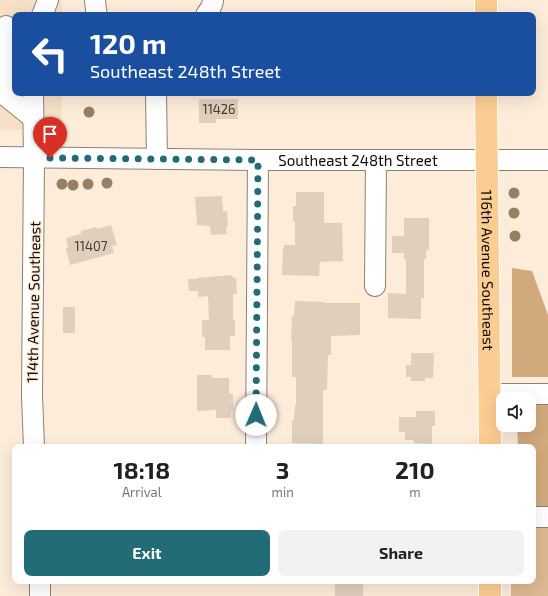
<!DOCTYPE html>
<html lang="en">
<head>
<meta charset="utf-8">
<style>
	body { margin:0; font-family:"Exo 2",sans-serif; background:#f2f2f2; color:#202124; height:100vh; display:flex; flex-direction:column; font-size:15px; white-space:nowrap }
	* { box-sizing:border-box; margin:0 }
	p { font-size:13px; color:#757577 }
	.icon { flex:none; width:22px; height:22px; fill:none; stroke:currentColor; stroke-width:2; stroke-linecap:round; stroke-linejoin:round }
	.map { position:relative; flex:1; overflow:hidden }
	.drawer { position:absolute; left:12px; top:444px; width:524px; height:140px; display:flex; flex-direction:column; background:#fff; border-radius:8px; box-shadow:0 4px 16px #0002 }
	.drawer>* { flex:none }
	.hud { position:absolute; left:12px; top:12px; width:524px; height:84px; border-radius:8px; box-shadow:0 4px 16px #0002; background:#1a4fa0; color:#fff; overflow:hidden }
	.tools { position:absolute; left:496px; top:392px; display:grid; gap:8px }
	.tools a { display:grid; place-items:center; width:40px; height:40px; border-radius:8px; background:#fff; box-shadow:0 4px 16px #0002; font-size:20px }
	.pin { position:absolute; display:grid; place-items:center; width:34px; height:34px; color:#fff; margin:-41px -17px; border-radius:50% 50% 50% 0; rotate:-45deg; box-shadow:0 0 4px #0007 }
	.pin .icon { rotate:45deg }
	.me { position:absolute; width:44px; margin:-22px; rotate:1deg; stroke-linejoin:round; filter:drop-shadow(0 0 3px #0008) }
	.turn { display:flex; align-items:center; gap:14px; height:84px; padding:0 12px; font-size:18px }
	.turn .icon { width:52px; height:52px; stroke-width:2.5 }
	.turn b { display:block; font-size:28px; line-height:34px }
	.eta { display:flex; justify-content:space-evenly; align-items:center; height:68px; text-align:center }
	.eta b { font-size:24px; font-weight:700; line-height:28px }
	.cta { display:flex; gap:8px; margin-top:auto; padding:8px 12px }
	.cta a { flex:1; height:46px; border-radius:8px; background:#226c75; color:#fff; font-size:16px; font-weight:700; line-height:46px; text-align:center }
	.cta a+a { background:#f2f2f2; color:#202124 }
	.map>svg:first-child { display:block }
	.built { fill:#f7e0c8 }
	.green { fill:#ddb993 }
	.forest { fill:#d2a97d }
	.building { fill:#e0cfbd }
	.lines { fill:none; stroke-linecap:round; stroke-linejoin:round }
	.minor-casing { stroke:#908070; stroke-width:22 }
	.major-casing { stroke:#fff; stroke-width:24 }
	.minor { stroke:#fff; stroke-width:20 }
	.major { stroke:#fccd93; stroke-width:22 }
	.tree { fill:#967f63 }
	.route { stroke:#226c75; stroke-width:7; stroke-dasharray:0 12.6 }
	.labels { text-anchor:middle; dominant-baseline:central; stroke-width:3; stroke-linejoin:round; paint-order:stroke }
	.number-label { font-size:13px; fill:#443b33 }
	.street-label { font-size:15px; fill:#100a05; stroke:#feecda }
</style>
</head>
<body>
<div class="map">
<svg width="548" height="596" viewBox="0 0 548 596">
	<rect width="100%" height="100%" fill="#feecda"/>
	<!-- built -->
	<polygon class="built" points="0,0 62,0 62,15 15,15 15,93 62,93 61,130 0,130"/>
	<!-- green -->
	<polygon class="green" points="533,525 548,525 548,596 511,596 511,581 533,581"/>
	<!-- forest -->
	<g class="forest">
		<polygon points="512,268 532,271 548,315 548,377 512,377"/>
		<polygon points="529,404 548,405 548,506 533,506 533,447 518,447 517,425 529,425"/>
	</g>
	<!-- building -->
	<g class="building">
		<polygon points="199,99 238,99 238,119 216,119 216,123 199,123"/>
		<polygon points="296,192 324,192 324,223 342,223 343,261 320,262 319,276 282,275 283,248 284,248 284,245 295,245 295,222 293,222 293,206 296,206"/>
		<polygon points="222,196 223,211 227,211 228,227 226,227 227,234 211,235 210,226 197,225 195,197"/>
		<polygon points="404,218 429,218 429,250 426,250 426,259 424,259 424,298 421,298 421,319 388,318 388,293 406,294 406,259 404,259 404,253 392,253 392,236 404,236"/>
		<polygon points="111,225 117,245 112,246 114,253 70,265 66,248 68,248 66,238 81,234 81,231 96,227 97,229"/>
		<polygon points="232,275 233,278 236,278 237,294 233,294 233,320 235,320 235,336 230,336 230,350 205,350 205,337 202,337 202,320 209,320 208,296 198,297 198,291 189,291 188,279 197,279 197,278"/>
		<polygon points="295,301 324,302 324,303 360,303 360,335 331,336 331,355 328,355 327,390 323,390 323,444 292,443 292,420 294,420 295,405 296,405 296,377 292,377 292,340 291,340 292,316 294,316"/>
		<rect x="63" y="307" width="12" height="26"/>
		<polygon points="411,353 434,353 433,378 425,378 425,381 411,381 411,377 406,377 406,365 411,365"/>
		<polygon points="197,375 212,375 212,378 229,378 229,394 233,394 233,411 231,411 231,418 216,418 216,410 197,411"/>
		<polygon points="416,411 435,411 435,426 432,426 432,444 414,443 414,440 405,440 405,432 399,432 399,417 416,417"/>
		<rect x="335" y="581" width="28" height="15"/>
	</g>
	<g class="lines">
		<defs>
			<g id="minor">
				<polyline points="95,0 96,10 97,15"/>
				<polyline points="42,15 45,8 48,0"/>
				<path d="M206 15C209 10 213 6 213 0"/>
				<polyline points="6,26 6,91 7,97 33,118"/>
				<polyline points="33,93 34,158 32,396 34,447"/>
				<polyline points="156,93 157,159"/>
				<path id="s1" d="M0 157 258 160H548"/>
				<polyline points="375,286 376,160"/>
				<polyline points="489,394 548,394"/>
				<polyline points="256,447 258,160"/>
				<polyline points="533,517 548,517"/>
				<polyline points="40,581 40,596"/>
			</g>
			<g id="major">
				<polyline points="486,0 486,15"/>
				<path id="s2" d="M486 93 490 447"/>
				<polyline points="490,581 490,596"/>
			</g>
		</defs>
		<!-- minor casing -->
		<use href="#minor" class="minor-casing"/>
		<!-- major casing -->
		<use href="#major" class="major-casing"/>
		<!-- minor -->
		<use href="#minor" class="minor"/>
		<!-- major -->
		<use href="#major" class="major"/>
	</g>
	<!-- trees -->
	<g class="tree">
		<circle cx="89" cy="112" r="5.5"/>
		<circle cx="107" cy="183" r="5.5"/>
		<circle cx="62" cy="184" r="5.5"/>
		<circle cx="88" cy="184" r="5.5"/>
		<circle cx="73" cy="185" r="5.5"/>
		<circle cx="514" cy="193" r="5.5"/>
		<circle cx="514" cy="213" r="5.5"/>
		<circle cx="515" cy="236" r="5.5"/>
	</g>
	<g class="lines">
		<!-- route -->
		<polyline class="route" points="50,158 258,160 256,415"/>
	</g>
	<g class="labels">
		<!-- number labels -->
		<g class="number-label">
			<text x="219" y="109">11426</text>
			<text x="91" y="246">11407</text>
		</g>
		<!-- street labels -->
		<g class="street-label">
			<text stroke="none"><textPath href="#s1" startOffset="358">Southeast 248th Street</textPath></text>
			<text stroke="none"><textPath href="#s2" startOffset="177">116th Avenue Southeast</textPath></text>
			<text transform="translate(33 302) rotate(-89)">114th Avenue Southeast</text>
		</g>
	</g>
</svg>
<div class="tools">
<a><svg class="icon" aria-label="sound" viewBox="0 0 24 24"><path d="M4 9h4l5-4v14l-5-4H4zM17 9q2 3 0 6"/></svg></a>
</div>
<div class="pin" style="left:50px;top:158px;background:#d93025"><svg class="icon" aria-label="arrive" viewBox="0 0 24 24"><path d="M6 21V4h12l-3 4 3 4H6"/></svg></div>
<svg class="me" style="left:256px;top:415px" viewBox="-20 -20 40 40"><circle r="19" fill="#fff"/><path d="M0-13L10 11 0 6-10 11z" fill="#226c75"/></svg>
<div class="hud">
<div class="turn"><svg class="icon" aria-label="left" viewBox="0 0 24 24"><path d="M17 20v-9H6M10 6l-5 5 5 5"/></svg><div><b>120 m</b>Southeast 248th Street</div></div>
</div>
<section class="drawer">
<div class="eta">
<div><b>18:18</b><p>Arrival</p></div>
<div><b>3</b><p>min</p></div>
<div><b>210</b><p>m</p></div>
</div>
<div class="cta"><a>Exit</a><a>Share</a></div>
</section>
</div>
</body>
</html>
